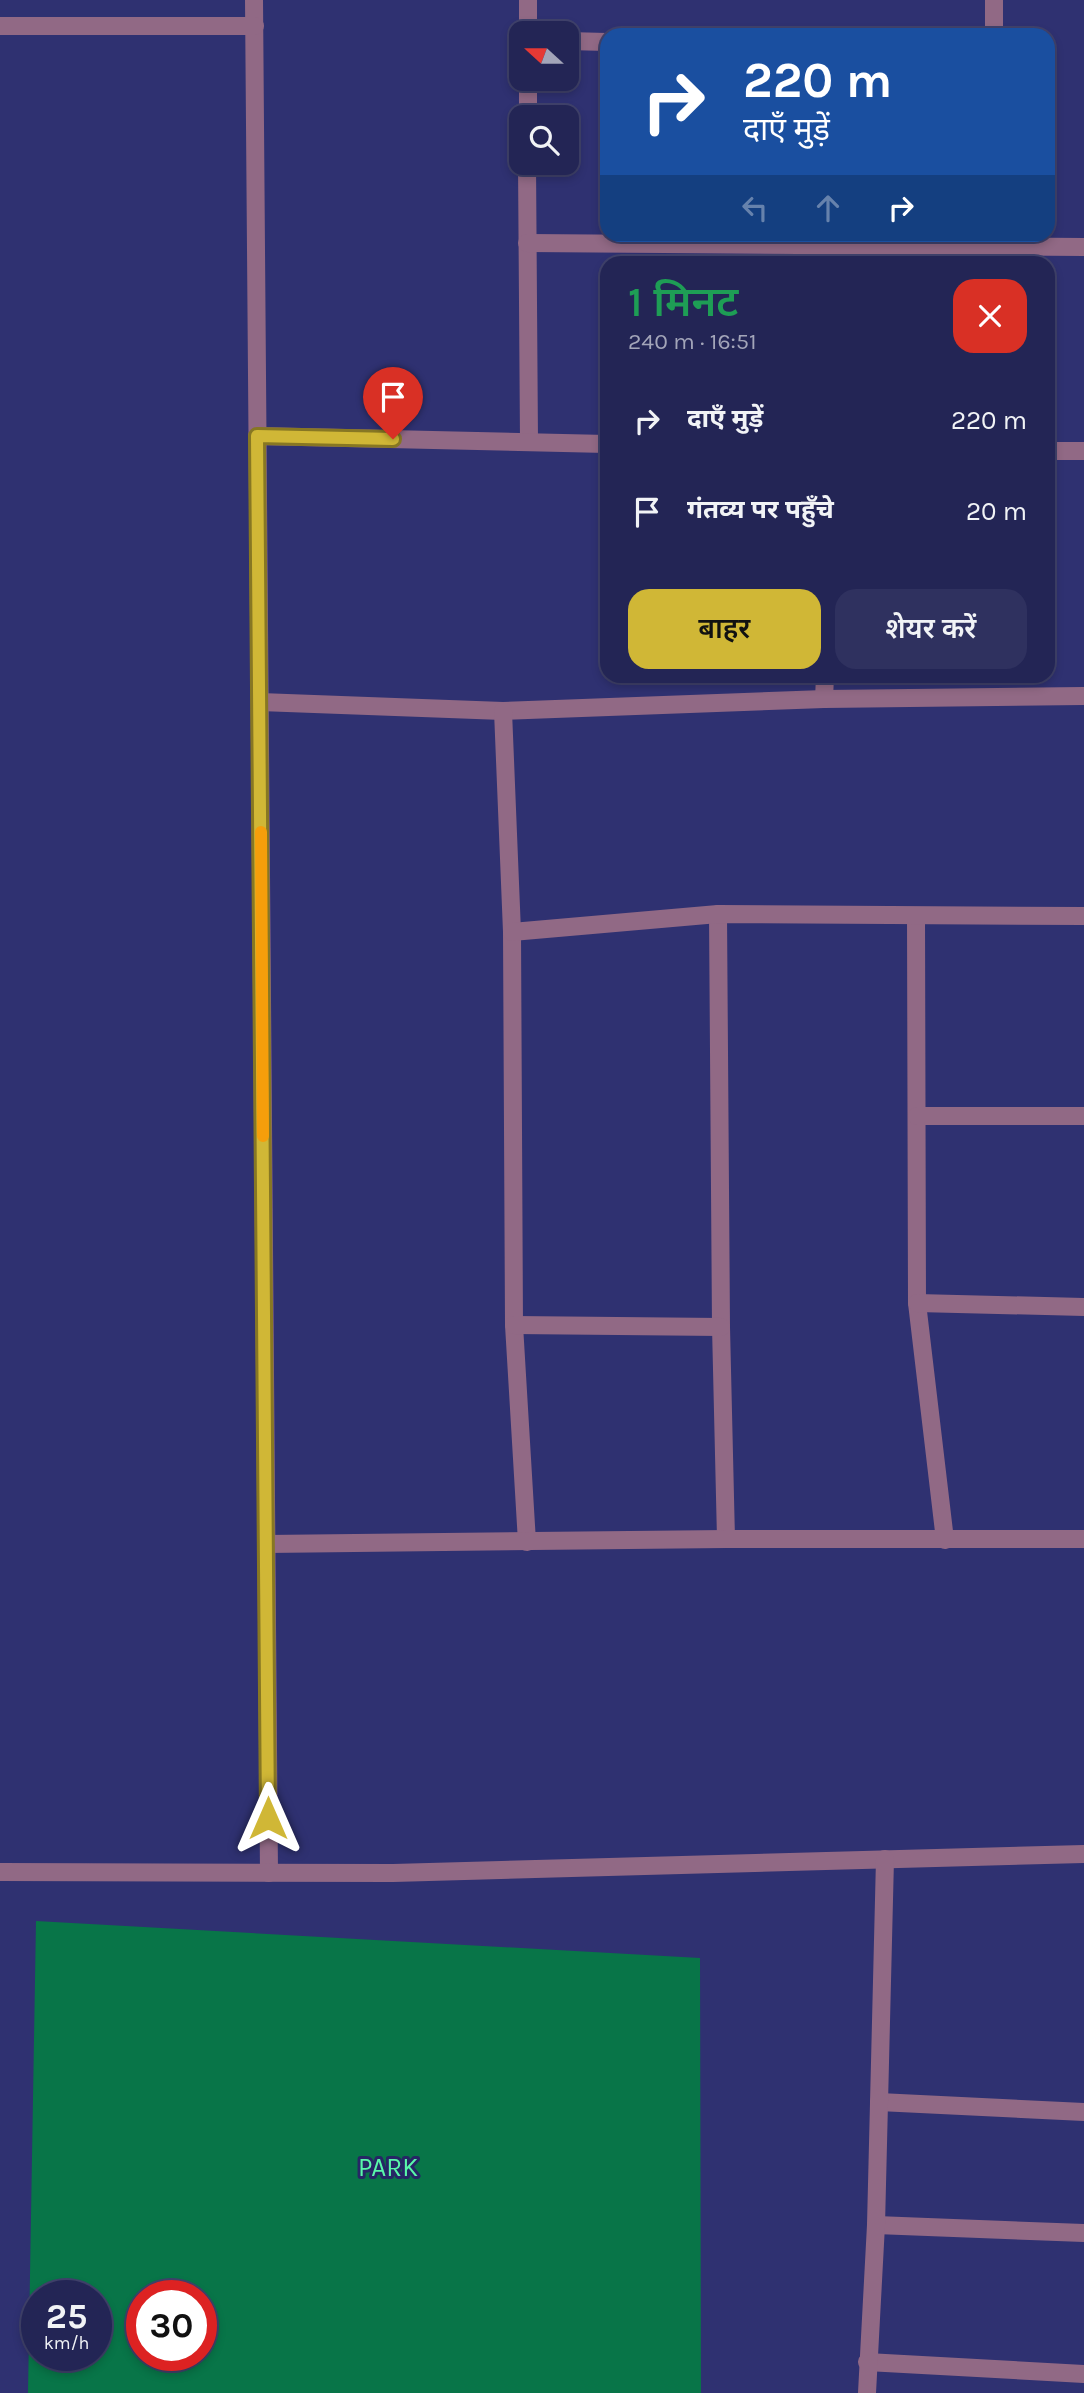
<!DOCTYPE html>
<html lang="hi">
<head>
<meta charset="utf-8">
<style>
	body { margin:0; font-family:Karla,"Noto Sans Devanagari",sans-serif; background:#2f315f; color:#f1f3f6; height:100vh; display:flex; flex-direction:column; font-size:26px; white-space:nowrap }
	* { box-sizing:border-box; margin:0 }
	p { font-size:23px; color:#a3a5b9 }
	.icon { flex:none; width:38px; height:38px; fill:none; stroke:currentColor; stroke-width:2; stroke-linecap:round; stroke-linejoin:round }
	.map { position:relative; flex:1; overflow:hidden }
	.sheet { position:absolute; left:600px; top:256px; width:455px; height:427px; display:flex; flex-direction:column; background:#232555; border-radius:21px; box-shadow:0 4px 10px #0003,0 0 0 2px #40426c }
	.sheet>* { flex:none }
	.guide { position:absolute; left:600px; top:28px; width:455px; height:214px; border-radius:21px; box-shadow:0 4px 10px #0003,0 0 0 2px #40426c; background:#1a4fa0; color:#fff; overflow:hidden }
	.needle { width:46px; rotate:291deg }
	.buttons { position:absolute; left:509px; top:21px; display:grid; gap:14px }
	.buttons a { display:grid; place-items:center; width:70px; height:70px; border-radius:14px; background:#232555; box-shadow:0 4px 10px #0003,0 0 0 2px #40426c; font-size:35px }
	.speed { position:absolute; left:21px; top:2280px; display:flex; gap:14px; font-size:35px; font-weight:700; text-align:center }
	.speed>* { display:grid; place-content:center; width:91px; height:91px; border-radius:50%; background:#232555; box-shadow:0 4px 10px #0003,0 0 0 2px #40426c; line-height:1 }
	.speed small { font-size:18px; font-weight:400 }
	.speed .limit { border:10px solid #d22; background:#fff; color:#111 }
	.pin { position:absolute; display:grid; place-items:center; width:60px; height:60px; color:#fff; margin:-72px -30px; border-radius:50% 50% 50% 0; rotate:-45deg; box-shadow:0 0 7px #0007 }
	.pin .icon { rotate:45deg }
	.me { position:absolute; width:77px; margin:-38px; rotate:0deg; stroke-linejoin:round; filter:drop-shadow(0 0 5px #0008) }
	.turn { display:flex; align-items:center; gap:24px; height:147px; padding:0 28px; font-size:32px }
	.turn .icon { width:91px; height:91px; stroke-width:2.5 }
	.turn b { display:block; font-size:49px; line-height:60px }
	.lanes { display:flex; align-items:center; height:66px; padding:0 28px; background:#0003; justify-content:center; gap:35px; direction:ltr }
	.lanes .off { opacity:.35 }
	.round { display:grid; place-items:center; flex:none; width:74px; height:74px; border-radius:21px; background:#2f315f }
	.head { display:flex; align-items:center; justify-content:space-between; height:119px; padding:0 28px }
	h1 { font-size:42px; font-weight:600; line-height:52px; color:#1e9e55 }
	.button { display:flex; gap:14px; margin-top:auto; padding:14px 28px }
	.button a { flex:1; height:80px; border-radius:21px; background:#d0b736; color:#111; font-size:28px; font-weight:600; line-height:80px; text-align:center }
	.button a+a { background:#2f315f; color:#f1f3f6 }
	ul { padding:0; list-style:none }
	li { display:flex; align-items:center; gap:21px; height:91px; padding:0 28px }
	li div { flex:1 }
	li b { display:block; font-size:26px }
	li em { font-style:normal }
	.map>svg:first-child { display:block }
	.green { fill:#087548; fill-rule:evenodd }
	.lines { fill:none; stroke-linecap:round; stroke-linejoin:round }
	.minor { stroke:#916985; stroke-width:18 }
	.route-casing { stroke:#877723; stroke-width:18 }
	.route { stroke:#d0b736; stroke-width:12 }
	.slow { stroke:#f59e0b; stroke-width:12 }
	.labels { text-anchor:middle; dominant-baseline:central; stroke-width:6; stroke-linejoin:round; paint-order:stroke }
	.park-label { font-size:26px; fill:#59f8a9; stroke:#262665 }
</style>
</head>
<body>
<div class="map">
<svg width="1084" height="2393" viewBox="0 0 1084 2393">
	<rect width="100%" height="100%" fill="#2f3171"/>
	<!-- green -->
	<path class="green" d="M36 1921 700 1958 701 2393H28ZM37 2296H96V2356H37ZM142 2296H201V2356H142Z"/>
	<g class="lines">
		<!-- minor -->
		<g class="minor">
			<polyline points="254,0 269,1873"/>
			<polyline points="528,0 528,33"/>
			<polyline points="994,0 994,35"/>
			<polyline points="0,26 255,26"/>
			<polyline points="567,41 607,42"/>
			<polyline points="528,117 528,79"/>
			<polyline points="527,163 529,441"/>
			<polyline points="527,243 1084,247"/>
			<polyline points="257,436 607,444"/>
			<polyline points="1048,451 1084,451"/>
			<polyline points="824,699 825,676"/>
			<polyline points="260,702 503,711 824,699 1084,696"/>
			<polyline points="503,711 512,932 514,1325 527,1542"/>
			<polyline points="718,914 721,1327 726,1539"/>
			<polyline points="916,917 917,1303 945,1540"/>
			<polyline points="512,932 718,914 1084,916"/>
			<polyline points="917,1116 1084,1116"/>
			<polyline points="917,1303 1084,1307"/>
			<polyline points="514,1325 721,1327"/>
			<polyline points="266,1544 726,1539 1084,1539"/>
			<polyline points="0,1872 393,1873 1084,1854"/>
			<polyline points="879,2102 1084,2112"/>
			<polyline points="876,2225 1084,2233"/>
			<polyline points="867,2362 1084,2374"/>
			<polyline points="867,2393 876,2225 885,1859"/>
		</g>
	</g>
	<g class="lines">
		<defs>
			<polyline id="route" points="268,1818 257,436 393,439"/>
		</defs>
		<!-- route casing -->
		<use href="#route" class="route-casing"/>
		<!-- route -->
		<use href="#route" class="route"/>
		<!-- slow -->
		<polyline class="slow" points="261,832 263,1136"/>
	</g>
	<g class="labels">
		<!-- park labels -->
		<g class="park-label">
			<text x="388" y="2167">PARK</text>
		</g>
	</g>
</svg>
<div class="buttons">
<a><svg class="needle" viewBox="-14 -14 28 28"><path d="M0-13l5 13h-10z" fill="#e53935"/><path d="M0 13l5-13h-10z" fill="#a3a5b9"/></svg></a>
<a><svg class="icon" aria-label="search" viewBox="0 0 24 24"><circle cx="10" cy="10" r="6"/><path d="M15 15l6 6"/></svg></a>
</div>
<div class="speed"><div>25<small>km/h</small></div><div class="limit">30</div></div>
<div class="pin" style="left:393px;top:439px;background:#d93025"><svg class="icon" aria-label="arrive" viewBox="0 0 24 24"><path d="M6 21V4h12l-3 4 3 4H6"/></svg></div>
<svg class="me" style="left:268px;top:1818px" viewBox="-20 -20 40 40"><path d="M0-17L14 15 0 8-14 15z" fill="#d0b736" stroke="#fff" stroke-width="4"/></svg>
<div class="guide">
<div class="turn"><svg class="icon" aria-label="right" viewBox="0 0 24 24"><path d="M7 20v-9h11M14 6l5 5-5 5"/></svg><div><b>220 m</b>दाएँ मुड़ें</div></div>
<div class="lanes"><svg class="icon off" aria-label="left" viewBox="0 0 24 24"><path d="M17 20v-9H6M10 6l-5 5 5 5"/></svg><svg class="icon off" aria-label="ahead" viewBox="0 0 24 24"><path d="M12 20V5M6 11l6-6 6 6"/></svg><svg class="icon" aria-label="right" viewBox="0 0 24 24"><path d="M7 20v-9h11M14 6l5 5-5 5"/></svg></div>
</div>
<section class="sheet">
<div class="head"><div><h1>1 मिनट</h1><p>240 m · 16:51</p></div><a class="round" style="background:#d93025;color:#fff"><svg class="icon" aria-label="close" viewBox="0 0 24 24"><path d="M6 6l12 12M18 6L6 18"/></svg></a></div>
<ul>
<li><svg class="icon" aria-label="right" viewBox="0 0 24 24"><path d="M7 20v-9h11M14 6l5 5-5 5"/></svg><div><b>दाएँ मुड़ें</b></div><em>220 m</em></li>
<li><svg class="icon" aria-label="arrive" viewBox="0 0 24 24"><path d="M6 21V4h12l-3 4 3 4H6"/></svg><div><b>गंतव्य पर पहुँचे</b></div><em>20 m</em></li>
</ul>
<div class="button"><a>बाहर</a><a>शेयर करें</a></div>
</section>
</div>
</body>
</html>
